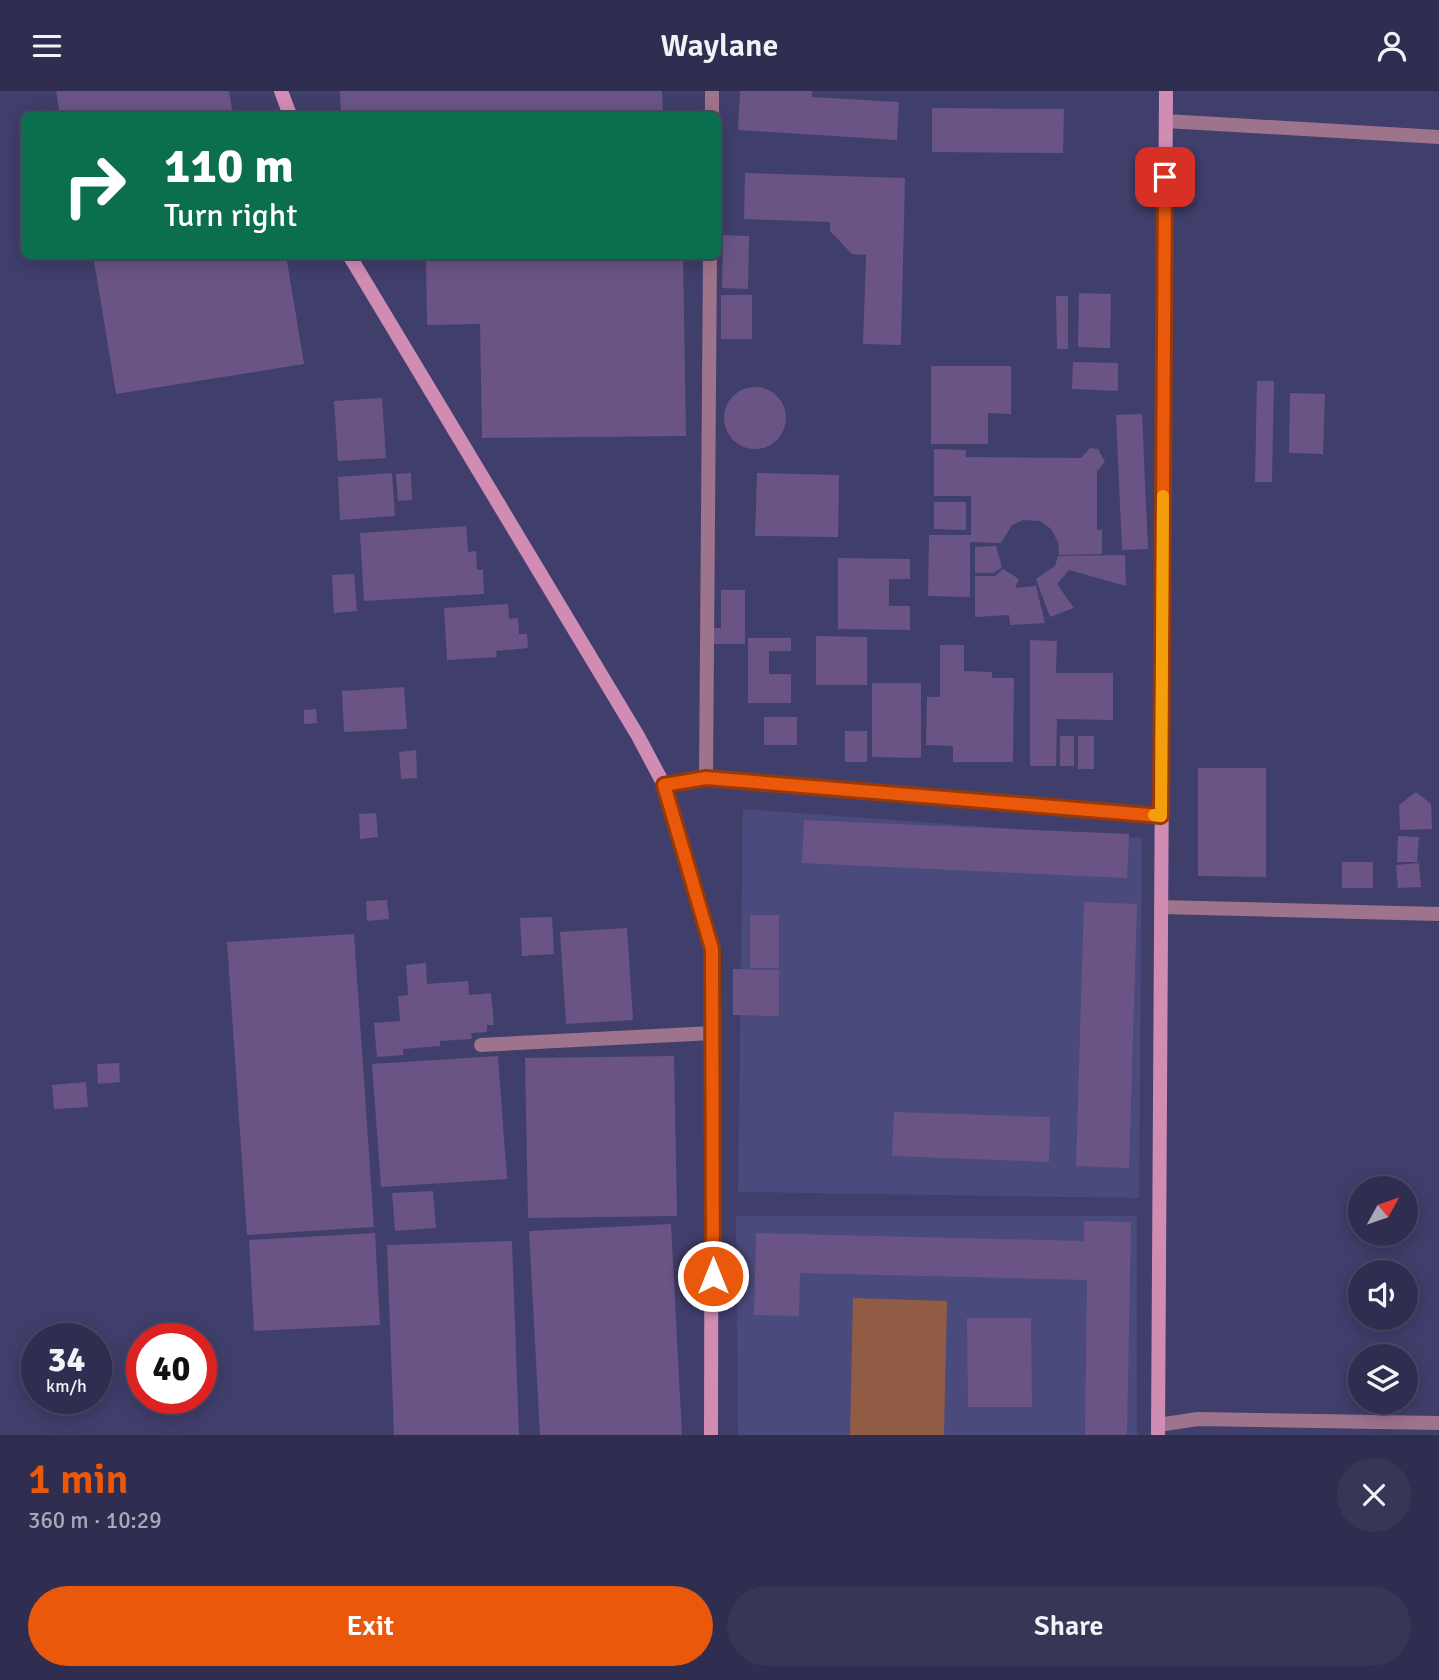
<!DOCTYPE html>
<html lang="en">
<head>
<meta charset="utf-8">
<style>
	body { margin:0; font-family:Signika,sans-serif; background:#383657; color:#f1f3f6; height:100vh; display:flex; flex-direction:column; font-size:26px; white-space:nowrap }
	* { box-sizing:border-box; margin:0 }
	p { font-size:23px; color:#a8a8b7 }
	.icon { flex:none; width:38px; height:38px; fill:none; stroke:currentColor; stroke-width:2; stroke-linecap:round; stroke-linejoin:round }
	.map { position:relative; height:1344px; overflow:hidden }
	.details { display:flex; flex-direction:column; background:#302e50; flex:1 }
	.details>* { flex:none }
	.hud { position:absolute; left:21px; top:21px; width:700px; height:147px; border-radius:10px; box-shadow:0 4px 18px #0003,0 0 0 2px #4b4a67; background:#0b6e4f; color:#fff; overflow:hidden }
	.needle { width:46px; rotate:50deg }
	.controls { position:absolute; left:1348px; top:1085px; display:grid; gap:14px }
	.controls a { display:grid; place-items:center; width:70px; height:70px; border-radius:50%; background:#302e50; box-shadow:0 4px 18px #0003,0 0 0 2px #4b4a67; font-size:35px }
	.speed { position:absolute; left:21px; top:1232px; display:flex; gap:14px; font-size:35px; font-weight:700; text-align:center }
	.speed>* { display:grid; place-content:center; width:91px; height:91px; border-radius:50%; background:#302e50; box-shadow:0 4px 18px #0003,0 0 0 2px #4b4a67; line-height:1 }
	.speed small { font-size:18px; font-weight:400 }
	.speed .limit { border:10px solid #d22; background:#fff; color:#111 }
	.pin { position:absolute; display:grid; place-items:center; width:60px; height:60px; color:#fff; margin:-30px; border-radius:14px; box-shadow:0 4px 10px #0006 }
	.me { position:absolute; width:77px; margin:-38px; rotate:0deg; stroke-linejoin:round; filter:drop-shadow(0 0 5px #0008) }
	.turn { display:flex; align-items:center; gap:24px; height:147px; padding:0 28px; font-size:32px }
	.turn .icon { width:91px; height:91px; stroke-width:2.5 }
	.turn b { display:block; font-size:49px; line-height:60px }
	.round { display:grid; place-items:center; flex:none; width:74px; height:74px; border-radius:37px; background:#383657 }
	.summary { display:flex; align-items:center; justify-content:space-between; height:119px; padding:0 28px }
	h1 { font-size:42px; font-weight:600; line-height:52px; color:#ea580c }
	.button { display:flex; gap:14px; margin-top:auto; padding:14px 28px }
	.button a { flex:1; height:80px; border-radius:42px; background:#ea580c; color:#fff; font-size:28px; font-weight:600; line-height:80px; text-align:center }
	.button a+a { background:#383657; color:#f1f3f6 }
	header { display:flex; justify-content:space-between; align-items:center; height:91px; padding:0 28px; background:#302e50; font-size:32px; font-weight:600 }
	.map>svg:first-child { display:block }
	.built { fill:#4b4a7c }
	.green { fill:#915b44 }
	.building { fill:#6a5485 }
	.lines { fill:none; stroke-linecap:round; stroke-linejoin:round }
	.lane { stroke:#9e738c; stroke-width:14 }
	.street { stroke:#9e738c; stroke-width:14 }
	.secondary { stroke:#d08cb3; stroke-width:14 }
	.route-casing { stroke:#983908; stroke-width:18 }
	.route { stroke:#ea580c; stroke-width:12 }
	.slow { stroke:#f59e0b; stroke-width:12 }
</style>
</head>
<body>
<header><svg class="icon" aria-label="menu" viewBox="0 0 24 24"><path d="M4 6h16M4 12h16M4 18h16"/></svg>Waylane<svg class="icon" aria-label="person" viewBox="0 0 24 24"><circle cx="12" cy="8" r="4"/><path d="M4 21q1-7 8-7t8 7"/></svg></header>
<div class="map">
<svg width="1439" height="1344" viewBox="0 0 1439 1344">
	<rect width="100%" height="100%" fill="#403e6b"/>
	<!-- built -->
	<g class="built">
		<polygon points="743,718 1142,747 1139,1107 738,1101"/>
		<polygon points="736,1125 1137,1125 1137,1344 738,1344"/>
	</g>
	<!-- green -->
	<polygon class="green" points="853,1207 947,1210 944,1344 850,1344"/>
	<!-- building -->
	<g class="building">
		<polygon points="56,0 229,0 233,24 60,24"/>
		<polygon points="340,0 662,0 663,24 341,24"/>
		<polygon points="740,0 812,0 812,6 899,11 897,49 738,39"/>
		<polygon points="932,17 1064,18 1063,62 932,61"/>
		<polygon points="745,82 905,87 901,254 863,253 866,164 852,163 830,140 830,131 744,128"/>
		<polygon points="723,144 749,145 748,198 722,197"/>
		<polygon points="93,164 286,164 304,273 116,303"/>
		<polygon points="426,164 683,164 686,345 482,347 480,233 427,234"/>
		<polygon points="1079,202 1111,203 1110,257 1078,256"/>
		<rect x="721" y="204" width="31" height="44"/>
		<polygon points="1056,205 1068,205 1068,258 1057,258"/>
		<polygon points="1073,271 1118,272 1118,300 1072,298"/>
		<polygon points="931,275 1011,275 1011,323 988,322 988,353 931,353"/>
		<polygon points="1257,290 1274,290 1272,391 1255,391"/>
		<circle cx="755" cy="327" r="31"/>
		<polygon points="1290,302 1325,303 1323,363 1289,362"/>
		<polygon points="382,307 386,367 338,370 334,310"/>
		<polygon points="1142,323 1148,458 1122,459 1116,324"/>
		<polygon points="1090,357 1098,358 1105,371 1097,380 1097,439 1102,439 1102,463 1059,464 1058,451 1051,438 1040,430 1023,429 1012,434 1001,452 970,451 970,506 928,505 929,444 971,444 971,405 934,405 934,358 966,359 966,366 1081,367"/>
		<polygon points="392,382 395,425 340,429 338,386"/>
		<polygon points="411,382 412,409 398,410 396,383"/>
		<polygon points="757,382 839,384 838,446 755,445"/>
		<polygon points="934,411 966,411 966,439 934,438"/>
		<polygon points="466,435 468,461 476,460 477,479 483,479 484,503 364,510 360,442"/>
		<polygon points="996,455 1002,476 994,482 975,482 975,456"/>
		<polygon points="1125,464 1126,495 1069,479 1057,493 1074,517 1050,526 1036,488 1055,475 1058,465"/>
		<polygon points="838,467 910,468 910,488 889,488 889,515 910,515 910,539 838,538"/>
		<polygon points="1003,478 1019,488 1015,497 1036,495 1045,532 1010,534 1009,524 975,526 975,485 995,485"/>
		<polygon points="354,483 357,520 334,522 332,484"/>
		<polygon points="721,499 745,499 745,553 713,553 713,537 721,537"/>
		<polygon points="508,513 509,528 518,527 519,543 527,543 528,557 496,560 497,566 447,569 444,517"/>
		<polygon points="816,545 867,546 867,594 816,594"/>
		<polygon points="748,547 791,547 791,560 769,560 769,583 791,583 791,612 748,612"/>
		<polygon points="1030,549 1057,550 1056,582 1113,582 1113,629 1057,628 1056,675 1030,675"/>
		<polygon points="940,554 964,554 964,580 992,581 992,587 1014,587 1013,671 953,671 953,655 926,654 927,606 940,606"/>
		<polygon points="872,592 921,592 921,667 872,666"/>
		<polygon points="404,596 407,638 344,641 342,600"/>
		<polygon points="316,618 317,632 304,633 304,619"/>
		<rect x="764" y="626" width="33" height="28"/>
		<rect x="845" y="640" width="22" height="31"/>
		<rect x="1060" y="645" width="14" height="30"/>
		<rect x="1078" y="645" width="16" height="33"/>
		<polygon points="416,659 417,687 401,688 399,661"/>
		<polygon points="1198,677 1266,677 1266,786 1198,785"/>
		<polygon points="1416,701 1431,713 1432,738 1400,739 1399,714"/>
		<polygon points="376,722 378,746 360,748 359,723"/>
		<polygon points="804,729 1129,743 1127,787 802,772"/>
		<polygon points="1398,745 1419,746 1417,771 1397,771"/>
		<rect x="1342" y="771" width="31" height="26"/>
		<polygon points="1419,772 1421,796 1398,797 1396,774"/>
		<polygon points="387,809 389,828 367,830 366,810"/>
		<polygon points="1084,811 1137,813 1129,1077 1076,1075"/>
		<rect x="750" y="824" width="29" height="53"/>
		<polygon points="552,826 554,863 522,865 520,827"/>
		<polygon points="627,837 633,929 566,933 560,841"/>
		<polygon points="354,843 374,1136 247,1144 227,851"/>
		<polygon points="426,872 427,893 468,890 469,904 491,902 494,934 487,934 487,941 471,942 472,948 440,950 440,955 403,958 403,964 377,966 374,932 400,930 398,905 408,904 406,874"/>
		<polygon points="733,878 779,879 779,925 733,924"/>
		<polygon points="498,965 507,1088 381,1096 372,973"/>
		<polygon points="674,965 677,1125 528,1127 525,967"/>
		<polygon points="119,972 120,991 98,993 97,973"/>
		<polygon points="86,991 88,1016 54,1018 52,994"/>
		<polygon points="894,1021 1050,1026 1049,1071 892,1065"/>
		<polygon points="433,1100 436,1137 395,1140 392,1102"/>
		<polygon points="1084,1130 1131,1131 1127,1344 1085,1344 1087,1189 800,1182 799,1225 754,1224 756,1142 1084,1150"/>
		<polygon points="671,1133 682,1344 540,1344 529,1140"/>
		<polygon points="375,1142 380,1234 254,1240 249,1149"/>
		<polygon points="512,1150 519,1344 394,1344 387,1154"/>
		<polygon points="967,1227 1031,1227 1032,1316 968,1316"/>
		<polygon points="187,1237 188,1248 146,1248 145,1239"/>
	</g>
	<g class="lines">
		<!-- lane -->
		<polyline class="lane" points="481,954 713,942"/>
		<!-- street -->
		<g class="street">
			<polyline points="712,24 712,0"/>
			<polyline points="1166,30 1439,46"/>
			<polyline points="706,687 710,164"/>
			<polyline points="664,694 706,687 1161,725"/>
			<polyline points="1161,816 1439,823"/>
			<polyline points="1158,1334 1198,1328 1439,1332"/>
		</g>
		<!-- secondary -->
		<g class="secondary">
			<polyline points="281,0 290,24"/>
			<polyline points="349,164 638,645 664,694 712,858 711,1344"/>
			<polyline points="1158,1344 1166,0"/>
		</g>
	</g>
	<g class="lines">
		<defs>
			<polyline id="route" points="713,1185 712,858 664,694 706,687 1161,725 1165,86"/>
		</defs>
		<!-- route casing -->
		<use href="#route" class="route-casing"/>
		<!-- route -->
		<use href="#route" class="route"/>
		<!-- slow -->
		<polyline class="slow" points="1154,724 1161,725 1163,405"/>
	</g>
</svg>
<div class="controls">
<a><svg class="needle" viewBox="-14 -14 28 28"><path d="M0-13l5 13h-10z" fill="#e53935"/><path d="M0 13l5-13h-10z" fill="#a8a8b7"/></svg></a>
<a><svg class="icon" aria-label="sound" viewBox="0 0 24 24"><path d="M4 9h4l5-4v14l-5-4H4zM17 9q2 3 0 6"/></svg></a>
<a><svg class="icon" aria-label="layers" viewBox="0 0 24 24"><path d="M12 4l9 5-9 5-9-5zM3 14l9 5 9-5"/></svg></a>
</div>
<div class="speed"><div>34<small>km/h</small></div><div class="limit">40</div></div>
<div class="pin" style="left:1165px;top:86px;background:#d93025"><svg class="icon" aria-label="arrive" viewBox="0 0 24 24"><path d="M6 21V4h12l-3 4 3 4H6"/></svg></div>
<svg class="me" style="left:713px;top:1185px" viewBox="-20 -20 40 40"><circle r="17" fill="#ea580c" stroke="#fff" stroke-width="3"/><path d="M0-11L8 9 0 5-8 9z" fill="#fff"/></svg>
<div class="hud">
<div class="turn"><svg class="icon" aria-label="right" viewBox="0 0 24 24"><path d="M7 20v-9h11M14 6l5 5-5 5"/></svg><div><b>110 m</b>Turn right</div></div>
</div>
</div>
<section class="details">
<div class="summary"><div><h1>1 min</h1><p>360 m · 10:29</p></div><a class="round"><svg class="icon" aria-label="close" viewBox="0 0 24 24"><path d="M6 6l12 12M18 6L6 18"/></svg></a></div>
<div class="button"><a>Exit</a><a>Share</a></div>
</section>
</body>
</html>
